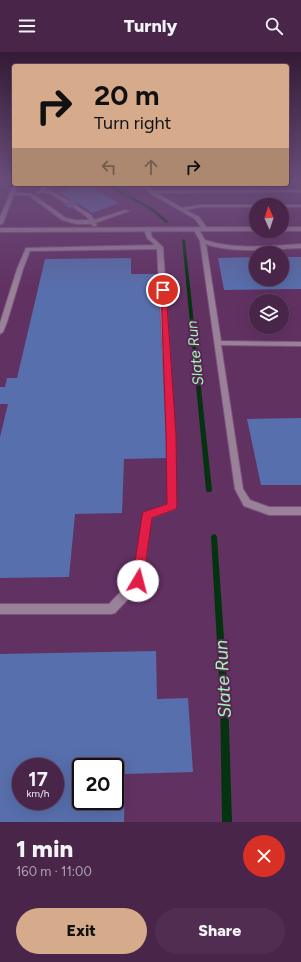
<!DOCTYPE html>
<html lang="en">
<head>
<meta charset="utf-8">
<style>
	body { margin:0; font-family:Figtree,sans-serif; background:#502d51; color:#f1f3f6; height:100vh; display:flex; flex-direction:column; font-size:15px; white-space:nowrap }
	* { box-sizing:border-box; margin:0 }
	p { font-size:13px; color:#b1a5b5 }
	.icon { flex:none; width:22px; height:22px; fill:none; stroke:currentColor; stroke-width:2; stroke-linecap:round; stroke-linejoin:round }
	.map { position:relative; height:770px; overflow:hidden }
	.panel { display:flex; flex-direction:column; background:#49254a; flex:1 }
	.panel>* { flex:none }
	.hud { position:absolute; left:12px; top:12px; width:277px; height:122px; border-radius:4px; box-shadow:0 4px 16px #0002,0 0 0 1px #614262; background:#d6ab8b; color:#111; overflow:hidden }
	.needle { width:26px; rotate:357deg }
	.fabs { position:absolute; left:249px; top:146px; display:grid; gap:8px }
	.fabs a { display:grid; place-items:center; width:40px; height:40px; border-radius:50%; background:#49254a; box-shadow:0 4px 16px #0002,0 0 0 1px #614262; font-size:20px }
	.speed { position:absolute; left:12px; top:706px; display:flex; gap:8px; font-size:20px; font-weight:700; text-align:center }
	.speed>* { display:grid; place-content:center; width:52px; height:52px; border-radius:50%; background:#49254a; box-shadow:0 4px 16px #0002,0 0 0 1px #614262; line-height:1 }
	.speed small { font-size:10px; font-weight:400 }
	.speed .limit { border:2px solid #111; border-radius:6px; background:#fff; color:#111 }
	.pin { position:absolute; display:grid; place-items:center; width:34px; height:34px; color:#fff; margin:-17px; border:2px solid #fff; border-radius:50%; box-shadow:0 1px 4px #0007 }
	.me { position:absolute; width:44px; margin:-22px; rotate:8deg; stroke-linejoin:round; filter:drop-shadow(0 0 3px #0008) }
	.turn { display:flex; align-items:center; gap:14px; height:84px; padding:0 16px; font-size:18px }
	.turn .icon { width:52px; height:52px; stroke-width:2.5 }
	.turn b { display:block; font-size:28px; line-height:34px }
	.lanes { display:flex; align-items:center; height:38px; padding:0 16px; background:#0003; justify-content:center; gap:20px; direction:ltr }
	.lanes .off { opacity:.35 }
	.round { display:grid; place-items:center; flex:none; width:42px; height:42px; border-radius:21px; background:#502d51 }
	.headline { display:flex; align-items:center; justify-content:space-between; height:68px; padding:0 16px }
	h1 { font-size:24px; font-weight:800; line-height:30px }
	.primary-button { display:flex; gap:8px; margin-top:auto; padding:8px 16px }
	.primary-button a { flex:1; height:46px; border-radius:24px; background:#d6ab8b; color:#111; font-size:16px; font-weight:800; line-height:46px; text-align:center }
	.primary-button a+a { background:#502d51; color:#f1f3f6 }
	header { display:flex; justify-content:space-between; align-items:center; height:52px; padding:0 16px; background:#49254a; font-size:18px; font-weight:800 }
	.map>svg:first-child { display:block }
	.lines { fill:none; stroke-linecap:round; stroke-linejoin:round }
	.stream { fill:#04330f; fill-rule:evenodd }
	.building { fill:#576fac; fill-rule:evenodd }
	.service-casing { stroke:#7d527e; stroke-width:2 }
	.minor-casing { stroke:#7d527e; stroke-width:2 }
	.service { fill:#998198; fill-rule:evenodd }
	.minor { fill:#998198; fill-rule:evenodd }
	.route { fill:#e11d48; stroke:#92132f }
	.labels { text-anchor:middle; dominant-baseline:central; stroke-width:4; stroke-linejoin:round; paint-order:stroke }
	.water-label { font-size:15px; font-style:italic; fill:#a5f8ae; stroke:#562656 }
	.near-water-label { font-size:18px; font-style:italic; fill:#a5f8ae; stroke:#562656 }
</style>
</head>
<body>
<header><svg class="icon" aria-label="menu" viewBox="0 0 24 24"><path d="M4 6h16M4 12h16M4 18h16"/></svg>Turnly<svg class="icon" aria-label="search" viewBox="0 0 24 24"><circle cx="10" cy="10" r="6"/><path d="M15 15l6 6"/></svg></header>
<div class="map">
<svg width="301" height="770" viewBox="0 0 301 770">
	<rect width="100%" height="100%" fill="#613162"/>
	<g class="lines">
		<!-- stream -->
		<g class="stream">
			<polygon points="104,132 108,132 154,157 169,170 166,171 152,159"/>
			<polygon points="182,187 185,188 212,438 211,440 207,440 206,438"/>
			<polygon points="214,482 216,483 217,485 228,644 232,770 222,770 220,644 211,485 212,483"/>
		</g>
	</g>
	<!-- building -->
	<g class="building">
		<rect x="287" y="128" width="14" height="3"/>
		<polygon points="82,132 86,132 119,151 92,161 79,152 69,156 62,151 71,148 58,140"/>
		<polygon points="256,205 256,227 282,227 282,205 301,205 301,237 224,238 218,206"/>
		<polygon points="131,206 131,222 159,222 168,406 124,407 122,461 75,462 69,525 0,526 0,385 8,352 0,352 0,335 5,335 7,326 17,326 45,207"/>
		<polygon points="301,366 301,433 261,433 247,367"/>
		<path d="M156 599 157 647 188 646 193 720 125 722 124 770H0V602ZM21 715H55V749H21ZM81 715H115V749H81Z"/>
	</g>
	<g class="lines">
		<defs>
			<g id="service">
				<path d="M48 132H55L47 135 44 139H51L69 149V151C61 151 55 143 48 141 43 140 39 142 35 140L40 139 43 133Z"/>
				<polygon points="142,132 147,132 153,139 301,138 301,140 157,141 182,156 200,153 258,153 256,153 256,155 200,155 186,158 199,165 208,177 205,179 203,178 195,167 151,142"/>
				<polygon points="11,141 31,141 66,166 76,168 89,168 87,165 73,155 73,154 75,153 91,163 94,168 125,158 129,159 95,171 97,173 94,175 91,172 76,172 62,168 28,143 9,143 9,141"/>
				<polygon points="280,153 301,153 301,155 282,155 282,153"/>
				<polygon points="147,175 150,177 152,185 163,195 175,383 176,454 175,457 151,466 143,529 142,532 115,561 111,562 0,562 0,552 109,552 133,527 144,461 168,452 167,383 157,197 30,199 23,217 7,270 3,280 0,282 0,271 17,217 26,196 155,193 147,186 144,177"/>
				<path d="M196 175 198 176 205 188C235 198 270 194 301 192V196C272 197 234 202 206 192L221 289 301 290V294L221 293 243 437 250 448 269 455H301V463H269L244 454 235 437 200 189 193 177Z"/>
			</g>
			<g id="minor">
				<polygon points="14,132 18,132 3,171 0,173 0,165"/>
				<polygon points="256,175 256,179 0,180 0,176"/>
				<rect x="282" y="175" width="19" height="4"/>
			</g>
		</defs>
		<!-- service casing -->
		<use href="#service" class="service-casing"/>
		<!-- minor casing -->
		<use href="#minor" class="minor-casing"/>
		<!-- service -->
		<use href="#service" class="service"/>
		<!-- minor -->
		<use href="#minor" class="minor"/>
	</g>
	<!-- sky -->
	<linearGradient id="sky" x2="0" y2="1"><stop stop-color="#351b36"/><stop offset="0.54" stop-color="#6a4e7c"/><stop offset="1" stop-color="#6a4e7c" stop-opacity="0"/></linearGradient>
	<rect width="301" height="236" fill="url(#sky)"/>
	<!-- route -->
	<polygon class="route" points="161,236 166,238 176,383 177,454 176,457 152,466 143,529 142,533 138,535 134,533 132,529 142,464 143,460 167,452 166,383"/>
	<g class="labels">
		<!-- water labels -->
		<g class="water-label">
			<text transform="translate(195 301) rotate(-96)">Slate Run</text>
		</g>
		<!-- near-water labels -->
		<g class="near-water-label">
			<text transform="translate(223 627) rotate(-93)">Slate Run</text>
		</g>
	</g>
</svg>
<div class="fabs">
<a><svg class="needle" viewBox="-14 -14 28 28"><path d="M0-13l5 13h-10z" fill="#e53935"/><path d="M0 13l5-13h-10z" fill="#b1a5b5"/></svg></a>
<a><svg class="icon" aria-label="sound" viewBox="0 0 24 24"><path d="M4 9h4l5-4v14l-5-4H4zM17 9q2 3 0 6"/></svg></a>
<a><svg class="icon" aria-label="layers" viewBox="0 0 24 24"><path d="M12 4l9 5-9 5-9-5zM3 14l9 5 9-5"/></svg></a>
</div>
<div class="speed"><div>17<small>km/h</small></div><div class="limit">20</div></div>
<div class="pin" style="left:163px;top:238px;background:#d93025"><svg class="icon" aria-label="arrive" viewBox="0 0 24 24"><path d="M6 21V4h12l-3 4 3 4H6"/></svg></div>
<svg class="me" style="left:138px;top:529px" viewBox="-20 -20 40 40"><circle r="19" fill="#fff"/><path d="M0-13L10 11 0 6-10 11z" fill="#e11d48"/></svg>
<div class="hud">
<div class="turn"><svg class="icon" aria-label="right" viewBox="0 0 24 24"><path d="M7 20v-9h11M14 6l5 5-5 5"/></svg><div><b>20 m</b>Turn right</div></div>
<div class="lanes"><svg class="icon off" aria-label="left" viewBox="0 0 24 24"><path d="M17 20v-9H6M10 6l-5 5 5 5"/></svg><svg class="icon off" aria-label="ahead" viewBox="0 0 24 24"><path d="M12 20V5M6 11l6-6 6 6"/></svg><svg class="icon" aria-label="right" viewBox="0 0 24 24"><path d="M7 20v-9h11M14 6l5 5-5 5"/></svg></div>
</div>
</div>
<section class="panel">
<div class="headline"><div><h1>1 min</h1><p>160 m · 11:00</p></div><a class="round" style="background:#d93025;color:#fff"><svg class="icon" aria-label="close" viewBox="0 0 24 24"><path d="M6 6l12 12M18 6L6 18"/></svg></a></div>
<div class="primary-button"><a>Exit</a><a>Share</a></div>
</section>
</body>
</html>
